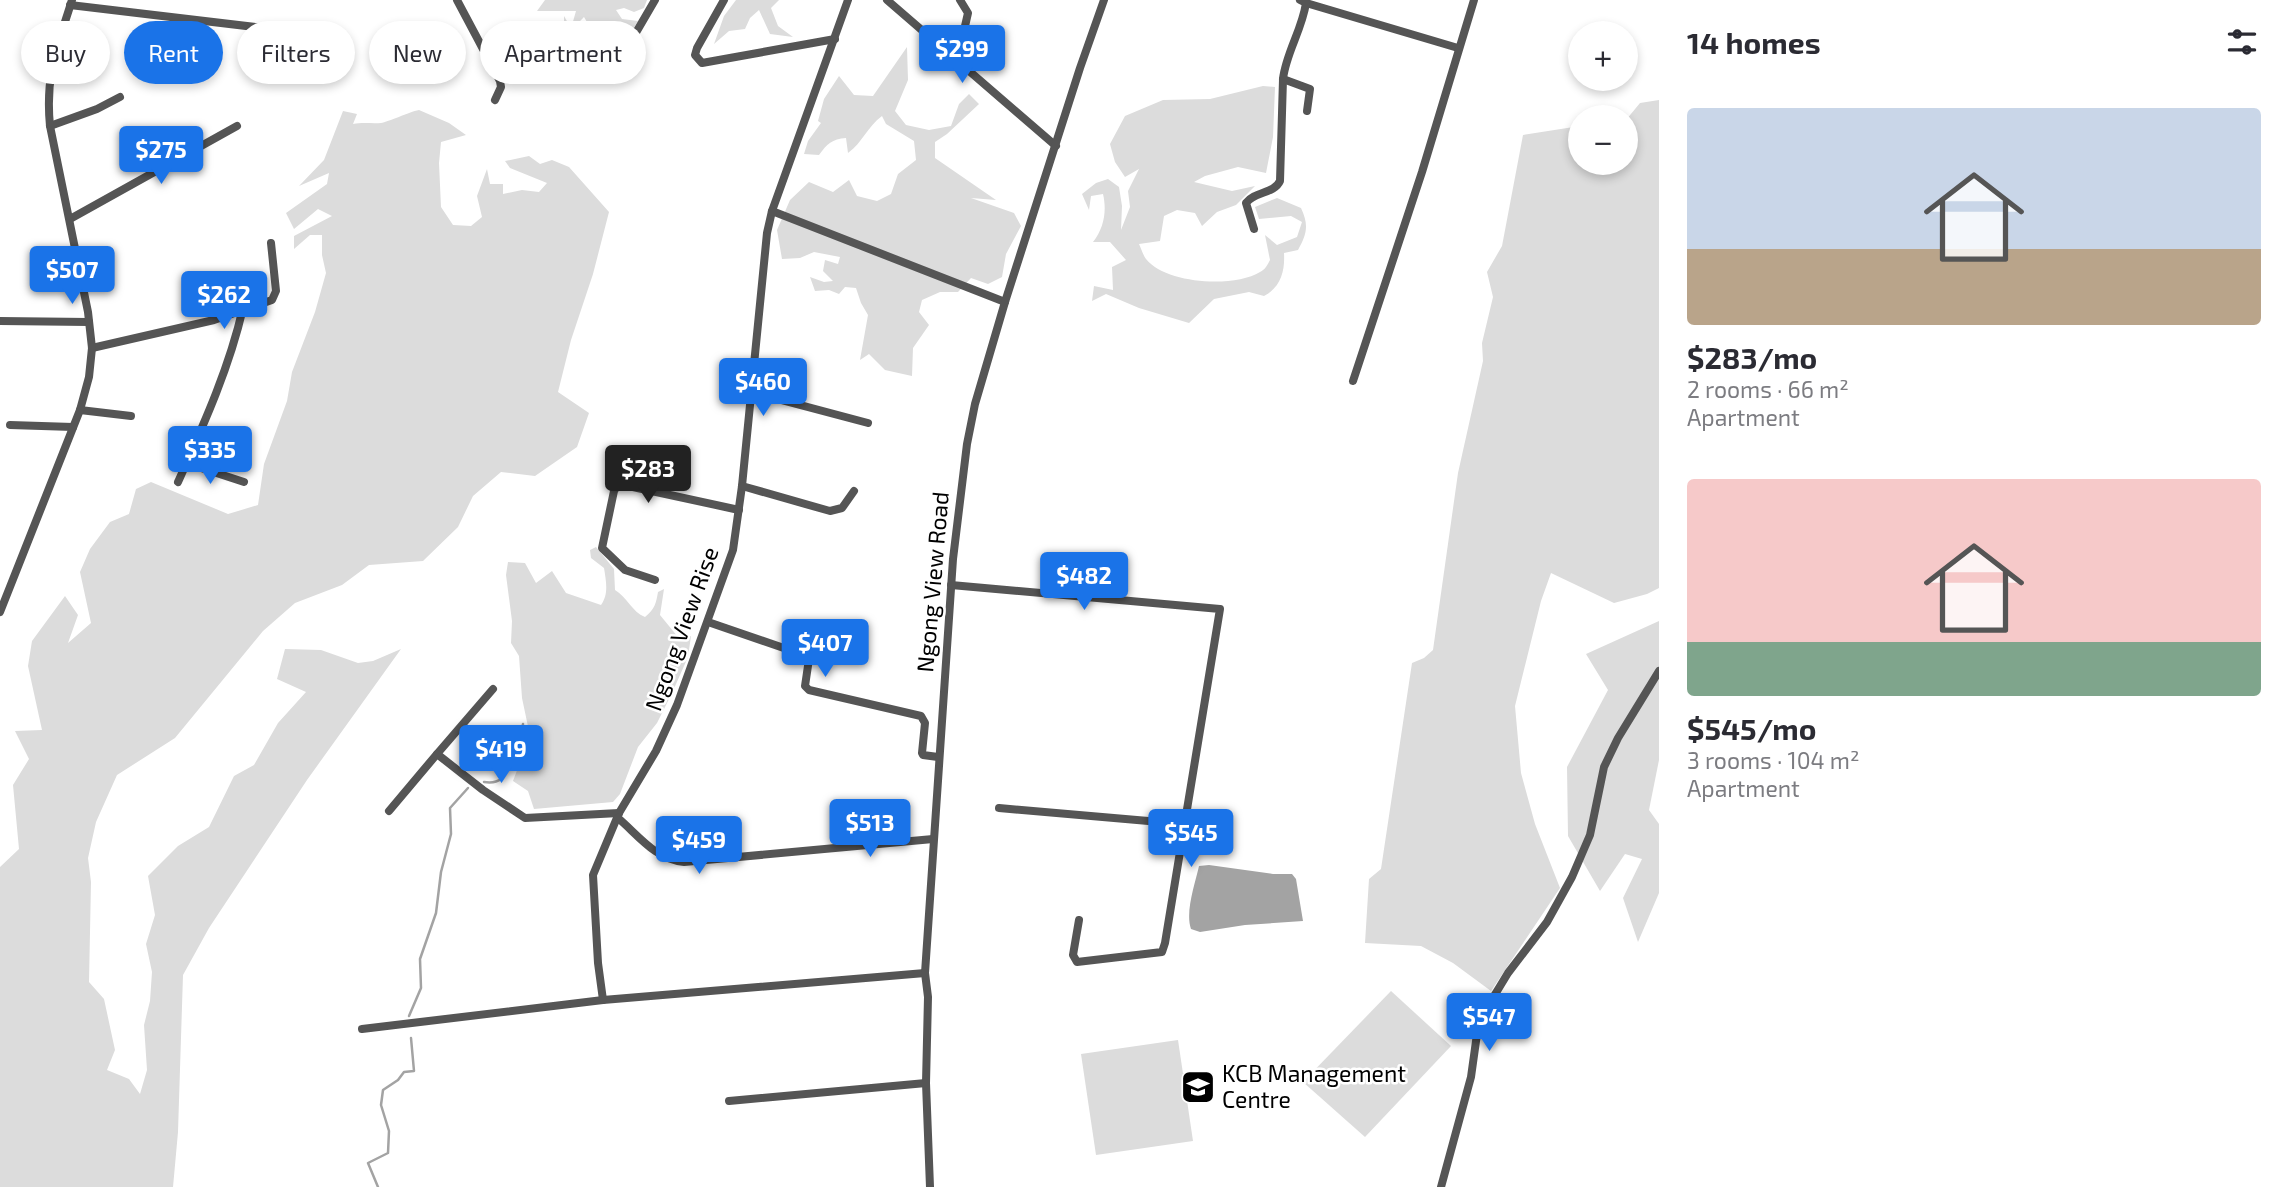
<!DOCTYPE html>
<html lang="en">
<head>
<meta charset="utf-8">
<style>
  :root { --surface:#fff; --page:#f7f7f7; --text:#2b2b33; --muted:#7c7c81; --accent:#1a73e8 }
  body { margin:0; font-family:"Exo 2",sans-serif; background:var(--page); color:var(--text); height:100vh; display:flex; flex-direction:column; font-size:26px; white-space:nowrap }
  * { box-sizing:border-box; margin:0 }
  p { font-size:23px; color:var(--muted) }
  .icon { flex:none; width:38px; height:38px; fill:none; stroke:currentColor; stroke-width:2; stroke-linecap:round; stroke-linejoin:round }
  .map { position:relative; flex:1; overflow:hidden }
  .side { display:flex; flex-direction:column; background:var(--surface); width:630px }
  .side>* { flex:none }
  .top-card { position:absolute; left:21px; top:21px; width:665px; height:63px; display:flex; gap:14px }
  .controls { position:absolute; left:1568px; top:21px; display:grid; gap:14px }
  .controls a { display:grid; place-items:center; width:70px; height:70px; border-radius:50%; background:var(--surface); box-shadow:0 4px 10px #0003; font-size:35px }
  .price { position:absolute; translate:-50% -60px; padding:0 16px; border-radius:7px; background:var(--accent); color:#fff; font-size:23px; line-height:46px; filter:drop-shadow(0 2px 4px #0008) }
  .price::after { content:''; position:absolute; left:50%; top:42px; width:21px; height:16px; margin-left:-10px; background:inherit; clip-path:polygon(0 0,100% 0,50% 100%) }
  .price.on { background:#222; color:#fff }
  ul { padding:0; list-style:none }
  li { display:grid; align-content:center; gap:14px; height:371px; padding:0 28px }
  li span { display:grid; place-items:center; height:217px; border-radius:7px; color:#555 }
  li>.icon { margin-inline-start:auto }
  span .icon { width:126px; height:126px; fill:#fffc; stroke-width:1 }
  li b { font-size:30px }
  h2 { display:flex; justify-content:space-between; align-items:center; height:84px; padding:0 28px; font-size:30px }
  .chip { padding:0 24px; border-radius:32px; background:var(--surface); box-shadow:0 4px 10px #0003; font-size:24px; line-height:63px }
  .chip.on { background:var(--accent); color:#fff }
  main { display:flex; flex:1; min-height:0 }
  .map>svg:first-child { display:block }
</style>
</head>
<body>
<main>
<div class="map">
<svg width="1659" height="1187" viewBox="0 0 1659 1187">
  <rect width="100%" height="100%" fill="#fff"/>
  <!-- green -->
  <g fill="#dcdcdc">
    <path d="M545,0H647L644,8L634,12L624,8L616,10L622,19L638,21C628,36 621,62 604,70L602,79H594L593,71L598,74L599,69L581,66L579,60L568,56L576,51L584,59L583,51L590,56L592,49L598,60L602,53L609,49L589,43L587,37L590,27L584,17L578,23L579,31L572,38L564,35V16L568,23L572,25L576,11H537Z"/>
    <polygon points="736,0 779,0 771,8 778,26 793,37 770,34 759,10 750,18 745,29 729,31 714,44 724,16"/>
    <path d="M907,47L908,80L895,111L906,125L929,130L951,126L959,104L969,94L979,104L947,134L935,142V158L996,200L971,198L1014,213L1021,226L1006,254L1002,277L988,284L971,278L958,292H940L922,300L919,312L929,325L913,348L912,376L885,370L869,354L860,360L868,315L861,303L856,288L845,287L839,294L829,290L815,291L810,277L824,282L833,281L823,271L825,260L838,264L840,257L814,252L800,258L782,259L777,230L790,200L809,182L833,192L849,180L857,196L877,201L891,194L898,174L916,160L914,141L886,124L882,116C867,127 863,142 848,153L846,138C832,139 827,144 819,155L804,154L808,141L821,123L818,121L824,99L839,76L854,95L873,96Z"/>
    <path d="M1263,86L1275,87L1273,137L1266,173L1238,167L1205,176L1194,182L1232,191L1255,186L1236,205L1217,212L1202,226L1195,213L1177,210L1164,216L1160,241L1139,244C1141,248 1143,255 1146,259C1166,284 1234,288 1260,272C1265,270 1268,264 1270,260L1265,235L1277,245L1297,237L1302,222L1291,216L1259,219L1255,207L1277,198L1301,208C1309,225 1307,234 1298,250L1284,253C1285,271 1281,287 1264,296L1249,292L1214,299L1189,323L1139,308L1106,294L1092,301L1094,286L1113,290L1112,267L1126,260L1110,242H1093C1104,228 1107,211 1103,194L1091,196L1089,210L1082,194L1096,183L1108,179L1119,187L1122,206L1121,230L1130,207L1128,191L1139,169L1125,177L1115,162L1110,144L1125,116L1163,100L1210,99Z"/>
    <polygon points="1659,100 1659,588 1647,594 1614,603 1551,573 1541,601 1515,706 1521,773 1535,824 1560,888 1491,991 1453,963 1421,946 1365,943 1369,879 1381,869 1412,663 1424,658 1433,650 1458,473 1483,361 1482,343 1493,297 1487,272 1502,246 1523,135 1580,126 1580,163 1626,163 1626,120 1640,103"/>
    <path d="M419,110L449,123L466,135L441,142L439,163L441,207L453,225L471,226L482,217L477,196L487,169L490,184H503V194L522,190L539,192L547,183L510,168L505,161L529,156L540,164L552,160L569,167L609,212L593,274L571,340L558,392L589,413L577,447L535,476L501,472L473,496L458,527L423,561L369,565L342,585L295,603L263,631L175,738L117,775L96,822L88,858L91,882L89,982L104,999L115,1050L107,1070L129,1079L140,1094L147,1070L144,1025L150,1001L152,972L146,944L155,915L148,876L178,846L209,827L234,776L254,765L278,723L306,692L277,679L285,649L321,650L358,663L373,661L401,649L307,780L209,928L183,975L178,1132L173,1187H0V867L19,849L13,785L29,759L15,731L42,730L28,666L32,641L65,596L78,615L68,643L91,623L80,572L90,549L110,522L129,514L136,489L151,482L228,514L258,505L264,464L287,401L292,372L315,312L326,273L322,255V235H310L294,249V236L332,216L318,209L294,229L286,213L327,184L329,173L299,186L324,160L343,111L357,114L353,124C364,122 372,124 381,123C388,122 409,112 419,110Z"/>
    <path d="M596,547L614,569L615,590C627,597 632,612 645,617C655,609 656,603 658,592L664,589L660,615L678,637L691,636L688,657L672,693L657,723L638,747L620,794L613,802L534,809L528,791L513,781L530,736L522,698L519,656L511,643L512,621L506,575L508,562L525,563L536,583L552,571L566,593L601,605C609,594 606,581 604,568L591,558L590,550Z"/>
    <polygon points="1659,621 1659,760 1649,810 1659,824 1659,893 1638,942 1623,898 1642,859 1625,854 1600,891 1568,836 1567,767 1608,690 1586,654"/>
    <polygon points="1391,991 1451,1046 1365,1137 1303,1082"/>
    <polygon points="1178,1040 1193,1141 1096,1155 1081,1054"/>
  </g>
  <!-- water -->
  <path fill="#a3a3a3" d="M1209,865L1273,874H1292L1296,879L1303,921L1245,925L1200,932L1191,929C1185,912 1195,884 1199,866Z"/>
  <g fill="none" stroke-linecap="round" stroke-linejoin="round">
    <!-- stream -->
    <g stroke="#a3a3a3" stroke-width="2.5">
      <path d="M484,782C491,783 496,783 501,779C510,771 521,736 523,724"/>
      <polyline points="409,1016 421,988 420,959 436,913 441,872 451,834 450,808 468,788"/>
      <polyline points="378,1187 368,1163 388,1153 389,1131 381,1105 383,1090 398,1080 404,1072 414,1071 411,1038"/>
    </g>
    <!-- street -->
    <g stroke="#555" stroke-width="8">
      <polyline points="457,0 500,81 501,87 495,100"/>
      <polyline points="724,0 697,48 695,55 702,63 835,39"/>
      <polyline points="848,0 772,211 767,233 742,486 733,550 677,705 656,751 619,813 593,875 598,963 603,1000 925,973"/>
      <polyline points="887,0 1056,146"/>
      <polyline points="1306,3 1458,48"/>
      <polyline points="70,5 322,35"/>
      <polyline points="957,61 968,13 960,0"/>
      <polyline points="613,72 655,0"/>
      <polyline points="1283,79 1310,89 1307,111"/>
      <polyline points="50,126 97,109 120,97"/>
      <polyline points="772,211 1005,302"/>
      <polyline points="70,219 237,126"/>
      <path d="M1254,229L1246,203C1255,191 1274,194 1280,181L1283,79C1286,53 1302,30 1306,3L1300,0"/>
      <polyline points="0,321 89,322"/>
      <polyline points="92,348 214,320 272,300 276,291 271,243"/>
      <polyline points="1353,381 1422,172 1474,0"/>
      <polyline points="751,392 868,423"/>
      <polyline points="80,410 131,416"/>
      <polyline points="10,425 73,427"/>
      <polyline points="186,463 244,482"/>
      <path d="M178,482C203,426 229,369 243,308"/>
      <polyline points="742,486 830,511 842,508 854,491"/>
      <polyline points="655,580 625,570 602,548 614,491 617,486 633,487 739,510"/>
      <polyline points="951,585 1220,609 1165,943 1162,952 1077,962 1073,955 1079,920"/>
      <path d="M0,612L80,410L89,377L92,348L88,312L50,126C45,75 57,48 72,0"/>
      <polyline points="708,622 807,656 809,659 805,686 809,690 921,716 925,723 922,753 923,755 938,757"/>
      <polyline points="493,689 437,754 483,790 525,818 619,813"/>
      <polyline points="999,808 1183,824"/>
      <polyline points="389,811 437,754"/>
      <path d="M618,818C638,835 656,860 684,862L933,839"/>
      <polyline points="362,1029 603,1000"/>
      <polyline points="729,1101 926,1083"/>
      <polyline points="930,1187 926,1083 928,997 925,973 953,559 967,444 975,404 1005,302 1080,68 1104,0"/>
      <polyline points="1441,1187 1471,1077 1477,1034 1488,1006 1508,973 1547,922 1572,877 1590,835 1604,767 1618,738 1659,671"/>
    </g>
  </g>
  <!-- icons -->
  <defs>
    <g id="university-square" transform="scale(1.75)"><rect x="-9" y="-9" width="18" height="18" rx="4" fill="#000" stroke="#fff"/><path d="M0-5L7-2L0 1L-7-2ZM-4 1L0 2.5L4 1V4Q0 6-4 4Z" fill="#fff"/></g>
  </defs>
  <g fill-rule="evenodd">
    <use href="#university-square" x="1198" y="1087"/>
  </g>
  <g text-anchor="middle" stroke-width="5" stroke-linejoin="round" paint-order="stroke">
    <!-- street labels -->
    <g font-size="23" fill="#000" stroke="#fff">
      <text transform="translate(933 582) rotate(-85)" y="8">Ngong View Road</text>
      <text transform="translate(682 629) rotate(-70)" y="8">Ngong View Rise</text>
    </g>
    <!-- poi labels -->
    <g font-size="23" fill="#000" stroke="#fff" text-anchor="start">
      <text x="1222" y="1082">KCB Management<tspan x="1222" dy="26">Centre</tspan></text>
    </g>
  </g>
</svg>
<div class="controls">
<a>+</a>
<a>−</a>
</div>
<b class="price" style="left:962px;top:85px">$299</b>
<b class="price" style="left:161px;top:186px">$275</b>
<b class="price" style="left:72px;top:306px">$507</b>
<b class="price" style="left:224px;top:331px">$262</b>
<b class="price" style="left:763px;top:418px">$460</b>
<b class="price" style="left:210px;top:486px">$335</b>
<b class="price on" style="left:648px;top:505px">$283</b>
<b class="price" style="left:1084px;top:612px">$482</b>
<b class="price" style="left:825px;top:679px">$407</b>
<b class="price" style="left:501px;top:785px">$419</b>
<b class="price" style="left:870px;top:859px">$513</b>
<b class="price" style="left:1191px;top:869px">$545</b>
<b class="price" style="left:699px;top:876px">$459</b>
<b class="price" style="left:1489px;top:1053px">$547</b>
<div class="top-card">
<a class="chip">Buy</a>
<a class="chip on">Rent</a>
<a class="chip">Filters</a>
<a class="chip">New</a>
<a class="chip">Apartment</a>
</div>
</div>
<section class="side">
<h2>14 homes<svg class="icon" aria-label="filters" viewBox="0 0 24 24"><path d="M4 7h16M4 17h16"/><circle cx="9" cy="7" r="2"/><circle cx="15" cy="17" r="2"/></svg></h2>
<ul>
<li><span style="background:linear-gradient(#c9d6e8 65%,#b9a48a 0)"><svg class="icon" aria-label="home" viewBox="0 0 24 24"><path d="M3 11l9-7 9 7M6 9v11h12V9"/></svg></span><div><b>$283/mo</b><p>2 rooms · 66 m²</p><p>Apartment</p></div></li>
<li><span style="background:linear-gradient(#f6c9c9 75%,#7fa58c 0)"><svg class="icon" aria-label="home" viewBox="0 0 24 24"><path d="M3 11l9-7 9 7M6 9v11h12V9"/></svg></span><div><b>$545/mo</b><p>3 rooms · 104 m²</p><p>Apartment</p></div></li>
</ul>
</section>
</main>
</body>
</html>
